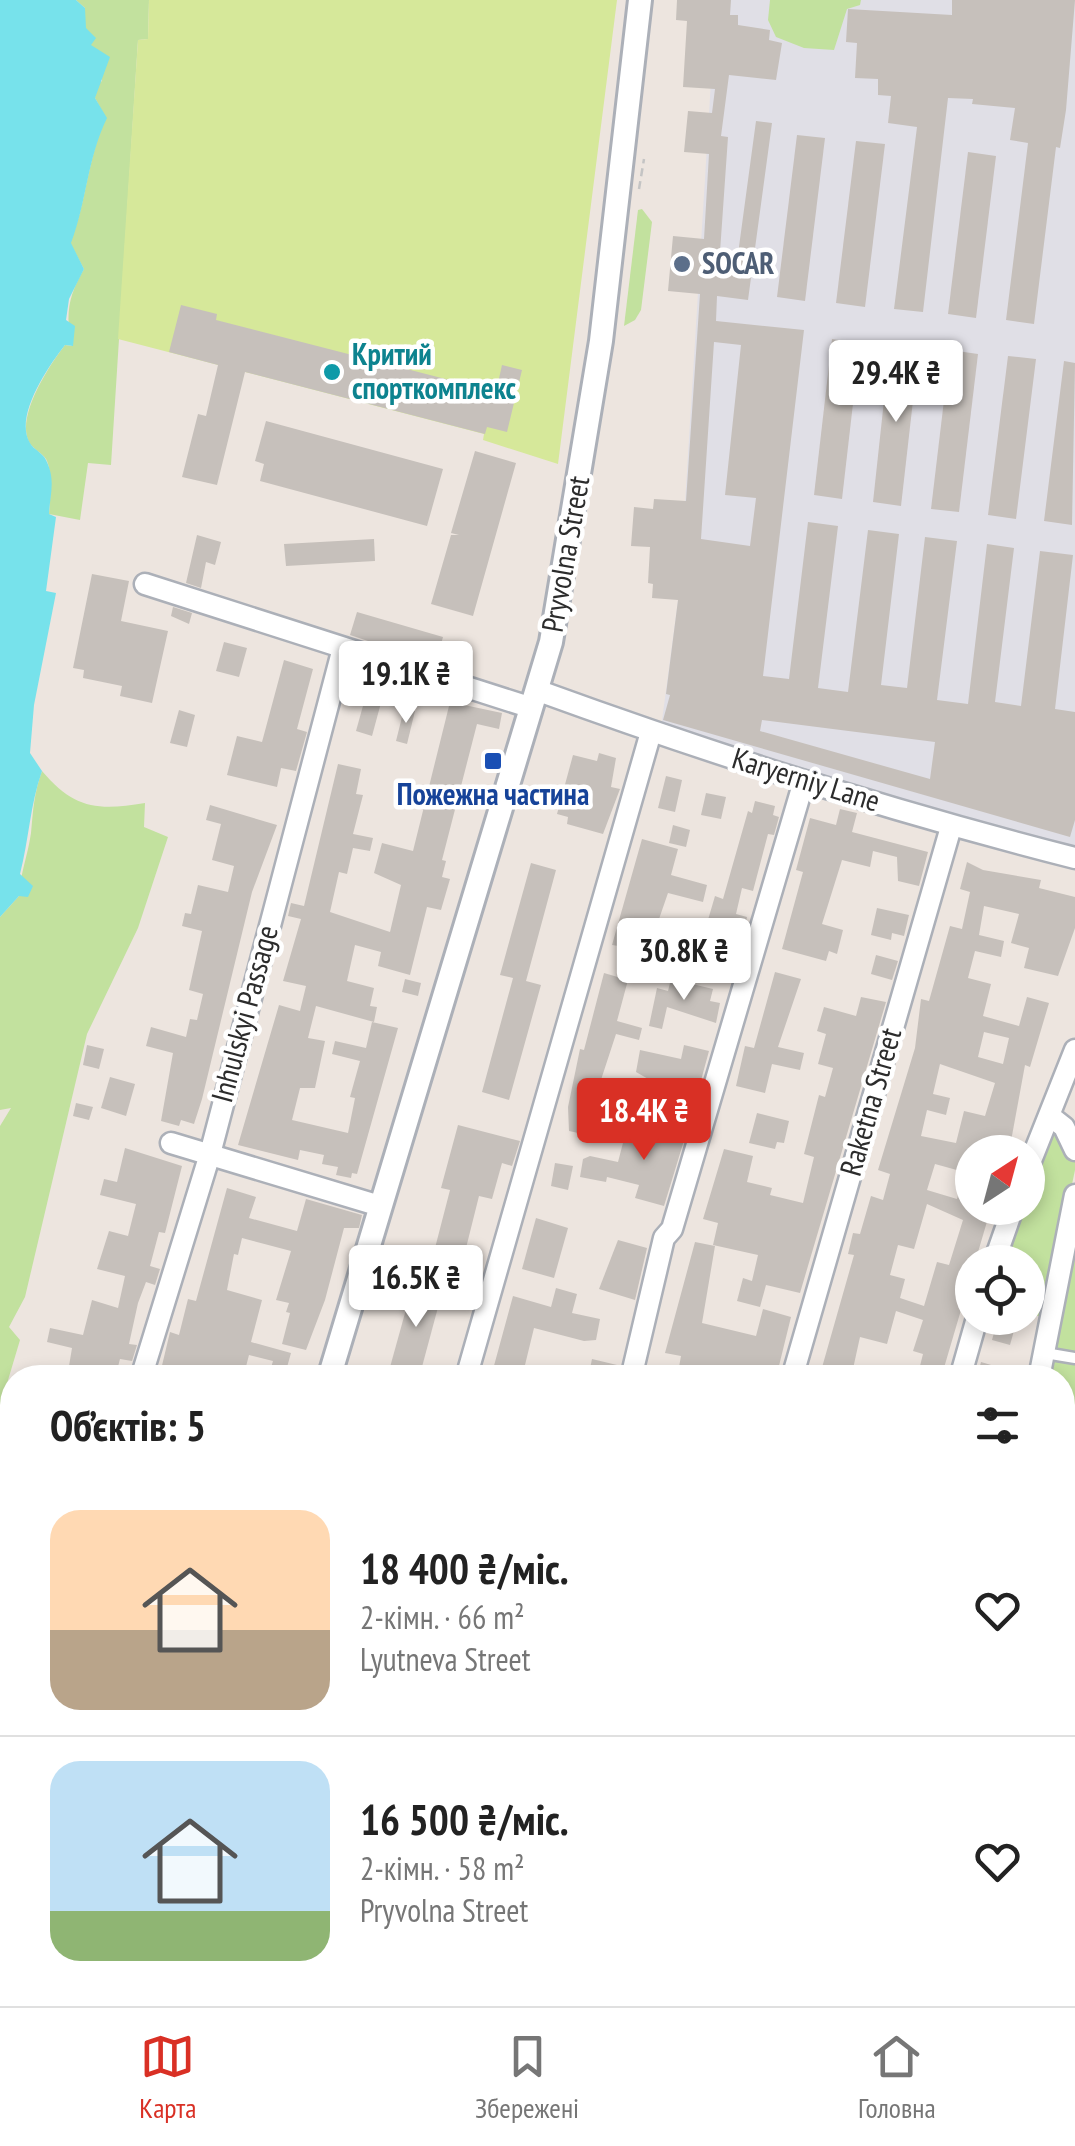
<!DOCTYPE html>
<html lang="uk">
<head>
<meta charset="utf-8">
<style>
  :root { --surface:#fff; --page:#f6f6f6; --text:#222; --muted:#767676; --line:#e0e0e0; --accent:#d93025 }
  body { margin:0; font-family:"PT Sans Narrow",sans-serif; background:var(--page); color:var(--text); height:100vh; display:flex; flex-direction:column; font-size:38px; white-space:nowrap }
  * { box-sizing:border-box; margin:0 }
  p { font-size:32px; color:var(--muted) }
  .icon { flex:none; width:55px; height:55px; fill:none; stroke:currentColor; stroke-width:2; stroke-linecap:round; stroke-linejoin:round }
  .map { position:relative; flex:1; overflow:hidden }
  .details { position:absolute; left:0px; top:1365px; width:1075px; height:642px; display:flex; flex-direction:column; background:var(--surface); border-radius:40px 40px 0 0; box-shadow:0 5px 15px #0003 }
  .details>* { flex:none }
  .needle { width:65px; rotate:36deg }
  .buttons { position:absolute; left:955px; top:1135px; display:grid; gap:20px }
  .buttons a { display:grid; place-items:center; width:90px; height:90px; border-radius:50%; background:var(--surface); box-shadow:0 5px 15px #0003; font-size:50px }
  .price { position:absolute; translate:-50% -85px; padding:0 22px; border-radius:10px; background:#fff; color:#222; font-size:32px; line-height:65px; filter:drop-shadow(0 2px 5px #0008) }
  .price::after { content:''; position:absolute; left:50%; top:60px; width:30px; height:22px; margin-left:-15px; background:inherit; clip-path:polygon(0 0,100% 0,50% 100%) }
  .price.on { background:var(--accent); color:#fff }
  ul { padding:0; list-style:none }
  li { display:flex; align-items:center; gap:30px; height:250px; padding:0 50px }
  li+li { border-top:2px solid var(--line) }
  li span { display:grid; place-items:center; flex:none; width:280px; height:200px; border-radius:30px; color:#555 }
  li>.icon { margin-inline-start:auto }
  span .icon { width:120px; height:120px; fill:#fffc; stroke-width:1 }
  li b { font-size:42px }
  h2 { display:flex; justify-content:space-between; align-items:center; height:120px; padding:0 50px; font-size:42px }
  .menu { display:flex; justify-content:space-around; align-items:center; height:140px; border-top:2px solid var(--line); background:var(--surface); font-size:28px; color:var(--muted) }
  .menu a { display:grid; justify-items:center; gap:5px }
  .menu .on { color:var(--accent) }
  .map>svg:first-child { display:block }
</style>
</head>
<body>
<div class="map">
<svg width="1075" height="2006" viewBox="0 0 1075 2006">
  <rect width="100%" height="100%" fill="#ede5df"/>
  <!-- industrial -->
  <polygon fill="#e0dfe6" points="716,0 1075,0 1075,848 1069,850 806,775 661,728 680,585"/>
  <!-- green -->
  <g fill="#c2e19e">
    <path d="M76,0H149L148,39L138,40L111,465L88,463L80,520L49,514C50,500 53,472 46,459C42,453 33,449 29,442C16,417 48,367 65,345L72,346C65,316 68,296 84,269L70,243C87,202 87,159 106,118L95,98L96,85L102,81L83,21L85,8Z"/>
    <polygon points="770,0 861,0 860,5 847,9 834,50 804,48 776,37 768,20"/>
    <polygon points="642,209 652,222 641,310 635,320 624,326 638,210"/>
    <path d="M42,771C74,809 98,811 145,803L144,827L168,837L138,928L87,1034L25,1297L9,1327L20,1340L0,1407V1126L11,1108L0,1110V917L19,896C20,874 28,855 31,833C33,810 34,793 42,771Z"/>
    <path d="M1055,1127L1075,1155V1170L1044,1317L1028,1314V1262H999L1018,1208H1028C1028,1175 1037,1155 1055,1127Z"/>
    <polygon points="1075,1215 1075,2006 916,2006 918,1995 1062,1995 1062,1378 1044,1377"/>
  </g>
  <!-- pitch -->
  <polygon fill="#d6e89a" points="149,0 617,0 558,464 483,440 484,434 118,339 138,40 148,39"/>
  <!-- water -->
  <path fill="#77e2eb" d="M0,0H76L85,8L86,28L96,38L91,45L110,57L95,98L107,118C87,159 87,201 71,243L84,269L69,299L66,320L75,326L73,346L65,345C47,368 14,417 30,443C34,450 43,453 46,460C56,480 50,494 49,514L56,517L46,591L56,593L34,705L30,753L42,771C30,805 29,839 20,874L33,886L28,897L19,896L0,917Z"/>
  <!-- building -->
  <g fill="#c6c0bb" fill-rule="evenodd">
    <path d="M677,0H731L730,15H738V25L770,30L769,40L782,43L776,80L729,75L721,136L728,137L720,252L738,254L756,121L772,123L748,300L717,296L716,321L804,330L763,676L789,679L808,522L838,526L818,688L848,692L868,530L899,534L881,685L907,688L925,537L957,541L937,700L968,704L987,544L1014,548L995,702L1021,706L1040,551L1073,555L1055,709L1075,712V820L1070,837L663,720L670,695L666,694L678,600L652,598L653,584L648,583L650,547L631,546L634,507L653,509L654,499L686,501L700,294L668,291L673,236L704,239L709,154L684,152L688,111L712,113L715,89L683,87L687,21L676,20ZM714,342L741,345L725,495L756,498L750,546L701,539ZM762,720L935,742L930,779L760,731Z"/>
    <polygon points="952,0 1075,0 1066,110 1060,148 1056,147 1034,324 1006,320 1028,143 1010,140 1015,108 972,104 973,99 948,98 923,312 894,309 917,127 888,123 891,96 878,95 878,79 855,78 857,43 846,42 848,9 952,15"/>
    <polygon points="797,135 825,138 805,301 777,297"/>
    <polygon points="856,141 885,144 865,307 836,303"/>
    <polygon points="968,152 996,156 976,318 948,314"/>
    <polygon points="181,305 217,314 216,320 496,392 502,365 522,370 507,432 487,427 485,434 245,372 217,485 182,477 198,414 206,416 218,365 169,352"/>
    <polygon points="832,339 860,343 842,499 814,495"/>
    <polygon points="890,345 919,348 901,506 873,502"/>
    <polygon points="950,350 978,354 959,512 931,509"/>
    <polygon points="1008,356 1036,359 1016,519 988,515"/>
    <polygon points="1064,361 1075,363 1072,525 1044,521"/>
    <polygon points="266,421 443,469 427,526 260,481 264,464 255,461"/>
    <polygon points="475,451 516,463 473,616 431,604 451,535 459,535 451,533"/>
    <polygon points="197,535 221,542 215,565 206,562 201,588 186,583"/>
    <polygon points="374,539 375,561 286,566 284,544"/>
    <polygon points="92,574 129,581 121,621 168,631 152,703 120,696 122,686 83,678 84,670 73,668"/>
    <polygon points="173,607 192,613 189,624 171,616"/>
    <polygon points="357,612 443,637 436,662 416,656 418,650 397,645 395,650 350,635"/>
    <polygon points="224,642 247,648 239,677 216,671"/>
    <polygon points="284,660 313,669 297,729 307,732 296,771 281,768 277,787 227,775 237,736 262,742"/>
    <polygon points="366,695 382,699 372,736 356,731"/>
    <polygon points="450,702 502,713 499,729 477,724 442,860 446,861 442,877 450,879 441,910 427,907 410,975 378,966 381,952 355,945 347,981 374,988 370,1006 377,1007 374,1022 316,1006 308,1038 325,1041 315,1088 300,1088 292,1120 348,1133 355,1098 350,1097 360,1061 332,1054 335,1041 366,1048 372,1022 398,1028 357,1174 352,1173 351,1178 336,1175 338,1167 322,1164 324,1155 300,1150 298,1160 238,1145 279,1005 300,1011 306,986 283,981 301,919 288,916 291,903 304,906 338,764 361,769 356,794 363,795 353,834 373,838 370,851 353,848 347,874 339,872 330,912 390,932 401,885 374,873 382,843 413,851"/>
    <polygon points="404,709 415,711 407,744 396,741"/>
    <polygon points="179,710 195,715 187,747 170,743"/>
    <polygon points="599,753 616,758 611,787 620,789 603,834 567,824 568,817 557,814 573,755 597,761"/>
    <polygon points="666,776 682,780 675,812 658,808"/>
    <polygon points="706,793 726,797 721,819 701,815"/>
    <polygon points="755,801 775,806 773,815 779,817 774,835 768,834 753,891 742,888 736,914 747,917 737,960 733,959 730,970 707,964 710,953 674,944 671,954 612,945 642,839 678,849 671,875 707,885 703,902 668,893 659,919 705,930 715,896 723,899 748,811 752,813"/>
    <polygon points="210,805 277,825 252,892 202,1099 194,1124 181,1120 179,1126 161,1121 173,1053 146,1046 151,1027 186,1037 190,1019 197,1020 203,994 189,990 202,931 182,926 185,913 191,914 198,885 228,892 234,866 212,860 221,824 206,820"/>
    <polygon points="840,809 857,813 852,832 928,852 919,886 898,881 897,857 873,851 870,867 842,860 822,924 843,930 837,954 829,951 826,961 782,949 803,872 796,870 810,818 836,825"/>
    <polygon points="673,825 690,830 686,847 669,843"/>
    <path d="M967,862L983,870L1041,880L1039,888L1075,897V928L1058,976L1024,968L1029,948L1011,943L1019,914L984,906L979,935L1004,941L1001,957L975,951L968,978L991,984L983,1016L1019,1026L1027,997L1049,1003L1030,1067L1025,1065L1009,1152H972L971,1156L972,1208H991L941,1378H917L923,1354L913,1351L923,1320L896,1311L887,1344L860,1337L851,1378H819L854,1255L848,1254L853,1233L860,1234L871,1196L883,1200L890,1174L878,1170L915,1048L921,999L929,1001L950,926L962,929L970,892L960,889ZM984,1032L1009,1038L1003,1064L978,1057ZM940,1064L995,1083L985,1116L964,1111L956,1143L921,1136L927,1110L946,1115L950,1098L933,1094ZM935,1164L964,1172L957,1199L927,1190ZM927,1204L963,1220L949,1265L937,1262L924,1306L900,1298L905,1279L890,1275L898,1245L914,1249Z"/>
    <polygon points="531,863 556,870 526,981 541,985 509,1100 482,1092 513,978 500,975"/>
    <polygon points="877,908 909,915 904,936 892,933 891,940 871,935"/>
    <polygon points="876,955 898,961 892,980 871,974"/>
    <polygon points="775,972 801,979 778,1047 804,1053 800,1070 772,1064 765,1093 736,1086 745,1046 754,1048"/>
    <polygon points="604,973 628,980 617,1021 642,1028 639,1040 616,1034 597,1092 590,1091 585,1115 597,1118 594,1131 584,1129 583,1134 569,1131 568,1107 580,1049 584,1050"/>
    <polygon points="405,979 421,983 418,996 402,992"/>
    <polygon points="671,979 713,989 710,1001 720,1003 716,1023 667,1007 662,1029 649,1026 657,988 668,991"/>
    <polygon points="861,997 886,1002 800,1293 766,1285 760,1307 737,1301 743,1278 752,1281 758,1255 713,1245 718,1223 703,1219 724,1149 753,1156 747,1182 772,1188 770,1195 803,1203 814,1157 804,1154 819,1095 825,1097 833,1068 818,1064 826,1034 817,1031 824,1007 856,1016"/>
    <polygon points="87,1045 104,1049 99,1069 83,1065"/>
    <polygon points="684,1045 709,1051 697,1095 671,1088 665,1115 643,1110 650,1080 636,1072 640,1050 681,1059"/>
    <polygon points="110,1077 135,1084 126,1116 101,1108"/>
    <polygon points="76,1103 93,1107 89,1120 73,1116"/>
    <polygon points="613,1108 630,1112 627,1124 610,1119"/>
    <polygon points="757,1113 789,1121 784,1143 777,1142 775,1149 749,1143"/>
    <polygon points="660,1116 689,1124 664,1206 635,1198 639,1185 607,1177 606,1182 580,1177 583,1159 590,1156 618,1162 624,1139 652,1147"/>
    <polygon points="458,1125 520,1141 512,1166 502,1163 492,1199 479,1196 464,1256 435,1248 450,1190 441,1188"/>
    <polygon points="125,1148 182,1166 165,1233 159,1232 150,1266 160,1269 155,1285 146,1282 138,1303 129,1344 137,1345 132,1361 120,1359 115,1378 88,1372 86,1378 67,1378 72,1348 47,1342 50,1328 83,1335 92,1300 118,1308 125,1276 97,1269 109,1231 128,1236 136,1204 100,1195 104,1179 117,1182"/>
    <polygon points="555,1163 573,1166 568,1190 551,1186"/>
    <polygon points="227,1188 256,1197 249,1218 297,1231 306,1199 362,1215 359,1228 344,1228 325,1300 306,1350 282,1344 290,1313 286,1312 289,1303 276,1300 291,1251 242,1238 238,1255 234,1254 227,1290 262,1300 251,1342 291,1353 284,1378 268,1378 273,1361 249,1355 243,1378 159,1378 170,1332 179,1335 188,1299 196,1301"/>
    <polygon points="536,1218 568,1228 554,1278 522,1269"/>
    <polygon points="618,1240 647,1248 635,1300 599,1289"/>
    <polygon points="695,1242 715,1246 702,1323 756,1336 763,1309 791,1317 776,1378 725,1369 723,1378 677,1378 681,1356 665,1353"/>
    <polygon points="415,1277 444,1285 419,1378 387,1378"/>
    <polygon points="556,1288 577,1294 572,1313 600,1319 596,1340 584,1341 534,1328 525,1365 531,1366 527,1378 492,1373 513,1296 551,1307"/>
    <polygon points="997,1322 1015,1327 1010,1345 992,1340"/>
    <polygon points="592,1359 617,1365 615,1378 588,1378"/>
    <polygon points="981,1362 1021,1374 1020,1378 977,1378"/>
    <polygon points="0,1525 12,1528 12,1564 0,1562"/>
    <polygon points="0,1722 12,1726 4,1762 0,1761"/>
    <polygon points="0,1801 12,1804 12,1823 0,1820"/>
    <polygon points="0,1862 12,1864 12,1891 0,1888"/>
  </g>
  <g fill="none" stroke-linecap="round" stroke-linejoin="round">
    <!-- service casing -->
    <g stroke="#acb0b8" stroke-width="15">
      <g id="service">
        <polyline points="1045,1353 1075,1358"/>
        <polyline points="1062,1540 1075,1543"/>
        <polyline points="1062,1740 1075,1743"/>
      </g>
    </g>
    <!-- minor casing -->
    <g stroke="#acb0b8" stroke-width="25">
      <g id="minor">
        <polyline points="145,584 529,707"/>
        <path d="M539,691C715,755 894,812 1075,858"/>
        <polyline points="1050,1116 1064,1127 1075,1150"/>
        <polyline points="171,1143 380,1206"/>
        <polyline points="1028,1168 1075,1050"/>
        <polyline points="994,1262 1013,1208"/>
        <polyline points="141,1378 210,1154 343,648"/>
        <polyline points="466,1378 651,732"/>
        <polyline points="631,1378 664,1238 672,1229 804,781"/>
        <polyline points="792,1378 951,827"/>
        <polyline points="960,1378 977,1318"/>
        <polyline points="1039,1378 1075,1195"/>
        <polyline points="0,1442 12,1445"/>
        <polyline points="385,1995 426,2006"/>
        <polyline points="449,2006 452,1995"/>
        <polyline points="611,2006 614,1995"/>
        <polyline points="777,2006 781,1995"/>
        <polyline points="911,2006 913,1995"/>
      </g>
    </g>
    <!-- tertiary casing -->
    <g stroke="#acb0b8" stroke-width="28">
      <g id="tertiary">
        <polyline points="329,1378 551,642 601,341 640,0"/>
        <polyline points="145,2006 148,1995"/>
      </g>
    </g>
    <!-- path -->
    <polyline stroke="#c4c4c4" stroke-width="2.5" stroke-dasharray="8 5" stroke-linecap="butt" points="639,189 644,159"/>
    <!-- service -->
    <use href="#service" stroke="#fff" stroke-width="10"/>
    <!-- minor -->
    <use href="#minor" stroke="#fff" stroke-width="20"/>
    <!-- tertiary -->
    <use href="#tertiary" stroke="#fff" stroke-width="22"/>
  </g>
  <!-- markers -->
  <circle fill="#5c6f8a" stroke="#fff" stroke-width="4" cx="682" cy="264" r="10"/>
  <circle fill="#0f9aa8" stroke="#fff" stroke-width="4" cx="332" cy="372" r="10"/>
  <rect fill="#1a4fb4" stroke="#fff" stroke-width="4" x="483" y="751" width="20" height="20" rx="5"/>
  <g text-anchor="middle" stroke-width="9" stroke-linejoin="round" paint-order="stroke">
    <!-- service labels -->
    <g font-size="30" font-weight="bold" fill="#4e5e75" stroke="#fff" text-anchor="start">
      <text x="702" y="274">SOCAR</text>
    </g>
    <!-- culture labels -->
    <g font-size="30" font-weight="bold" fill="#0d838f" stroke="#fff" text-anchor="start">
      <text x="352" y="365">Критий<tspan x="352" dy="34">спорткомплекс</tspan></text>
    </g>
    <!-- street labels -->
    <g font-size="30" fill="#2c2c2c" stroke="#fff">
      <text transform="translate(566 554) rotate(-80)" y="10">Pryvolna Street</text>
      <text transform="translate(806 780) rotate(17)" y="10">Karyerniy Lane</text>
      <text transform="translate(245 1014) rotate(-75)" y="10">Inhulskyi Passage</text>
      <text transform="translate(871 1102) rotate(-74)" y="10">Raketna Street</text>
    </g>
    <!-- transit labels -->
    <g font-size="30" font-weight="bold" fill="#164399" stroke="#fff">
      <text x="493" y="805">Пожежна частина</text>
    </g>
  </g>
</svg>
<div class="buttons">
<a><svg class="needle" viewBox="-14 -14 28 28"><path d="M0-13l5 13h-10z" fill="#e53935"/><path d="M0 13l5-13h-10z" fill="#767676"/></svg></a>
<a><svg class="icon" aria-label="locate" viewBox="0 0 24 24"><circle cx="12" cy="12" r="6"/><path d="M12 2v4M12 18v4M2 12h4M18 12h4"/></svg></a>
</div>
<b class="price" style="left:896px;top:425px">29.4K ₴</b>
<b class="price" style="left:406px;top:726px">19.1K ₴</b>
<b class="price" style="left:684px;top:1003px">30.8K ₴</b>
<b class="price on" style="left:644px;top:1163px">18.4K ₴</b>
<b class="price" style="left:416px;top:1330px">16.5K ₴</b>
<section class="details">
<h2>Об’єктів: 5<svg class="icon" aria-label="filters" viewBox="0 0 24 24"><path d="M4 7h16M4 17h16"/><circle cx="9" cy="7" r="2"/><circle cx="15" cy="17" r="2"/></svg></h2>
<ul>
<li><span style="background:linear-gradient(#ffd9b3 60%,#b9a48a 0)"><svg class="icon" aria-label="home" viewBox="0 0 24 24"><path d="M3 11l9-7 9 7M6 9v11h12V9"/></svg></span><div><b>18 400 ₴/міс.</b><p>2-кімн. · 66 m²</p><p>Lyutneva Street</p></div><svg class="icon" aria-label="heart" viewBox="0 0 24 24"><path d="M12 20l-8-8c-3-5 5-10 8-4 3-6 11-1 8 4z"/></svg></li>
<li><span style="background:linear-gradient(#bfe0f5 75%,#8fb573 0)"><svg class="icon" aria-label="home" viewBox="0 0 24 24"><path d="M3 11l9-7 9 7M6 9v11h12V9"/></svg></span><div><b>16 500 ₴/міс.</b><p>2-кімн. · 58 m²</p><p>Pryvolna Street</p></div><svg class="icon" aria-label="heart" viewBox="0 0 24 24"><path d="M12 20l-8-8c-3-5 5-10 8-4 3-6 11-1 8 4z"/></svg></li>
</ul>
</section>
</div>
<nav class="menu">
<a class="on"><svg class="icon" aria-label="map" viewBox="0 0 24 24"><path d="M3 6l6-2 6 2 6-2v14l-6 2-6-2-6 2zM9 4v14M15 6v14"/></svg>Карта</a>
<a><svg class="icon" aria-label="saved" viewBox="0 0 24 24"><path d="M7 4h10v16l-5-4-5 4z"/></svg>Збережені</a>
<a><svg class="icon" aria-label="home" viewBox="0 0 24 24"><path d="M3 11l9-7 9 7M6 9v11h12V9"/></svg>Головна</a>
</nav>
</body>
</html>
